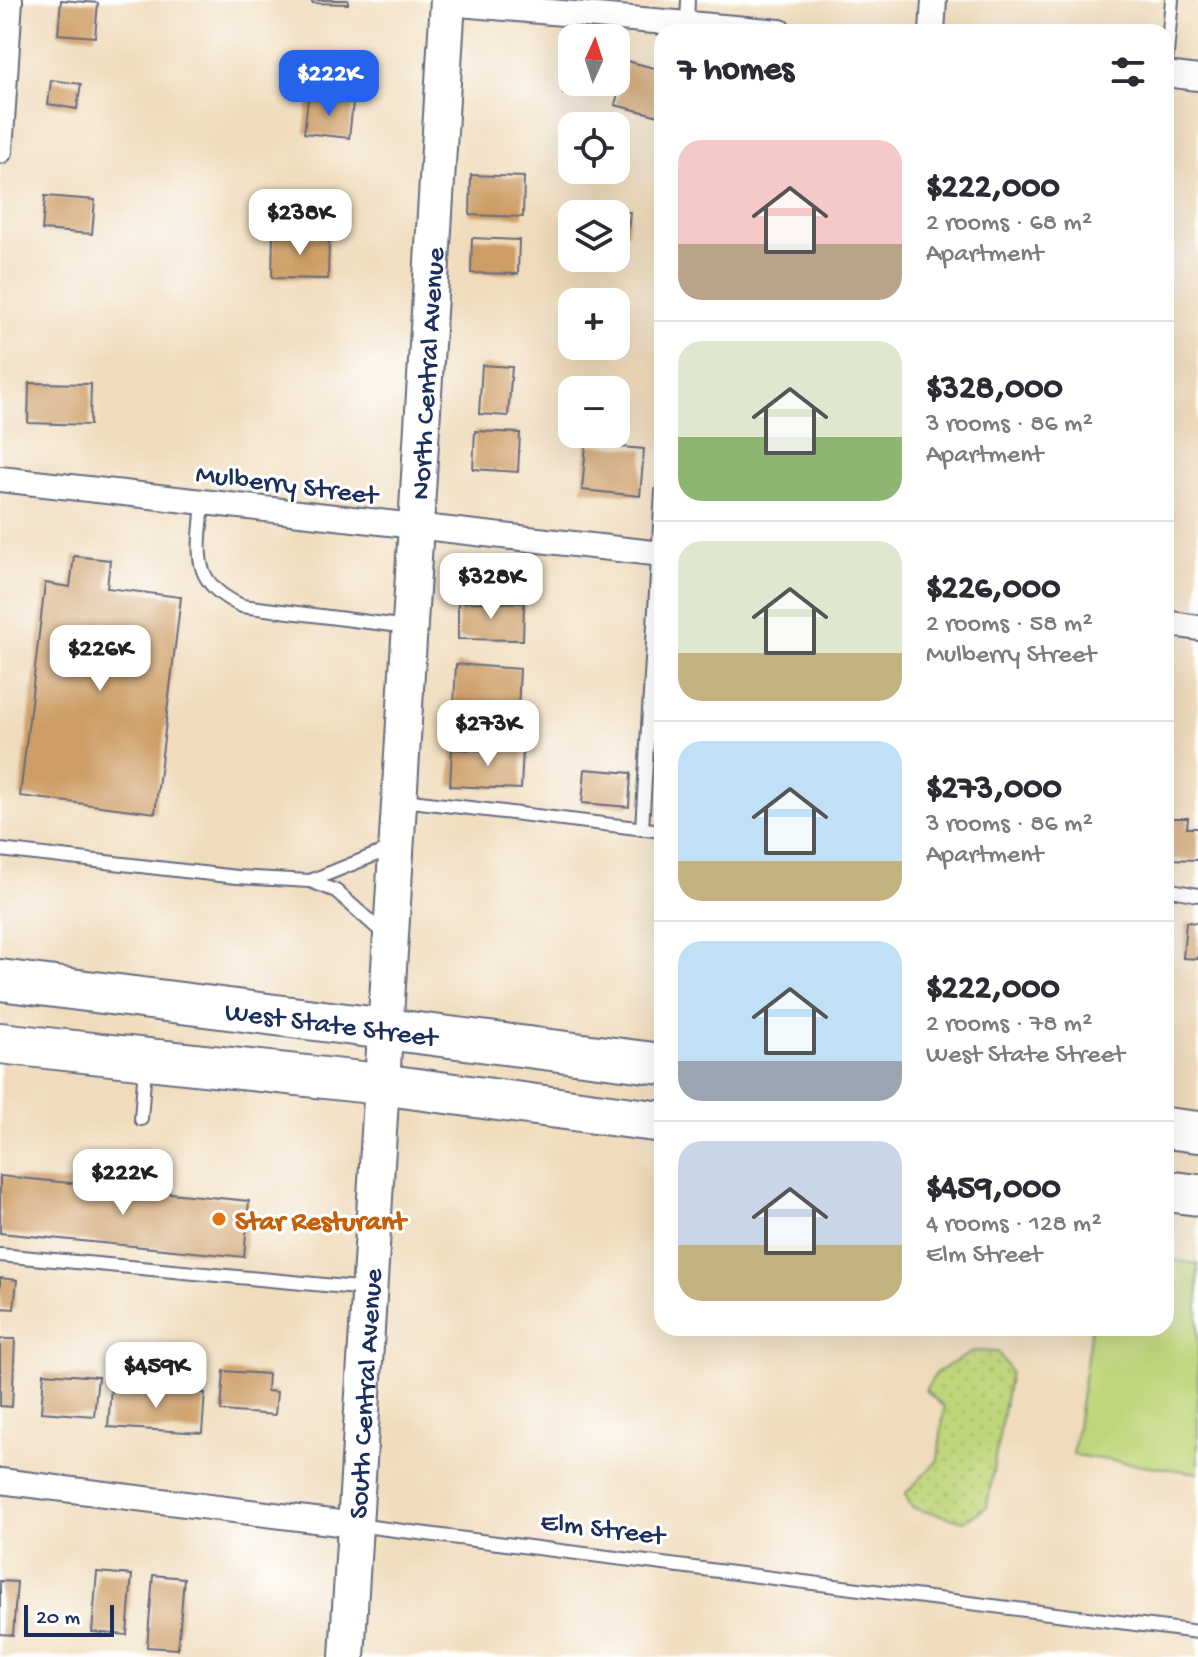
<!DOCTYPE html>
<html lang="en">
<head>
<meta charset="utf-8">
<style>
  :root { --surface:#fff; --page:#f7f7f7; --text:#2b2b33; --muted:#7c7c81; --line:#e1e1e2; --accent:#2563eb }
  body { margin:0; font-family:"Gochi Hand",sans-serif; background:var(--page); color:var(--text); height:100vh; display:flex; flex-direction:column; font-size:30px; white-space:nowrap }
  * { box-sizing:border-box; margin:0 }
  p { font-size:26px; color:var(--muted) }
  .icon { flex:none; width:44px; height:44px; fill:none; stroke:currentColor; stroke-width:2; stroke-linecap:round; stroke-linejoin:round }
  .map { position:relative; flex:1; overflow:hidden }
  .drawer { position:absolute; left:654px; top:24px; width:520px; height:1312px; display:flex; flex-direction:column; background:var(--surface); border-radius:24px; box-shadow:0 8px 32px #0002 }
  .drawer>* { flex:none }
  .needle { width:52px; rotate:3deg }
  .fabs { position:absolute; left:558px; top:24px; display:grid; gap:16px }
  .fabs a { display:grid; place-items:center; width:72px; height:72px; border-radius:16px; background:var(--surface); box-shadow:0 8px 32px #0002; font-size:40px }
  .scale { position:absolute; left:24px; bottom:20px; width:90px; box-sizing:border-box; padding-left:8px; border:4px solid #1b2f5e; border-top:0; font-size:22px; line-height:28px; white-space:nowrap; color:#1b2f5e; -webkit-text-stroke:6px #fff; paint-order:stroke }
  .price { position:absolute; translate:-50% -68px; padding:0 18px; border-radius:16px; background:#fff; color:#222; font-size:26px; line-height:52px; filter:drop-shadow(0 2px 4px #0008) }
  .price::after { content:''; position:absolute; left:50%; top:48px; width:24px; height:18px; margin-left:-12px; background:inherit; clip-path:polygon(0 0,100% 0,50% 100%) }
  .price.on { background:var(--accent); color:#fff }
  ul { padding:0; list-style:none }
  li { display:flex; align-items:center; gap:24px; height:200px; padding:0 24px }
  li+li { border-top:2px solid var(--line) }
  li span { display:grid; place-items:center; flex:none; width:224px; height:160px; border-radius:24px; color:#555 }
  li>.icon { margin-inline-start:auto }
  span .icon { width:96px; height:96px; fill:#fffc; stroke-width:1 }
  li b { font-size:34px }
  h2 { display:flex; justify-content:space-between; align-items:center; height:96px; padding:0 24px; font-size:34px }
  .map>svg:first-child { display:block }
</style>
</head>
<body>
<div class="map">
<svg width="1198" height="1657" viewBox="0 0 1198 1657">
  <defs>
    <pattern id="park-dots" width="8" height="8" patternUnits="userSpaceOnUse" patternTransform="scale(2)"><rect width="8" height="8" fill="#c0d67a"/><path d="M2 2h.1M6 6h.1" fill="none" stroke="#a4b86c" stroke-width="1.8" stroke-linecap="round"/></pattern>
  </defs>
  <rect width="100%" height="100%" fill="#fff"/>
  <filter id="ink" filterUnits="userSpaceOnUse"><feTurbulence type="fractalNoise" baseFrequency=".0125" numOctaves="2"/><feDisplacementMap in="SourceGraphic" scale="16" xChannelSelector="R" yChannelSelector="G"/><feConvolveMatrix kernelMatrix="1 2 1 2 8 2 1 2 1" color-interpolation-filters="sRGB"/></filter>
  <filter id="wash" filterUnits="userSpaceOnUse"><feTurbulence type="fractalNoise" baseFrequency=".006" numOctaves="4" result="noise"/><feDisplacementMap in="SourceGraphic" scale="32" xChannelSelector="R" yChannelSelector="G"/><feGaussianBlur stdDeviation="1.8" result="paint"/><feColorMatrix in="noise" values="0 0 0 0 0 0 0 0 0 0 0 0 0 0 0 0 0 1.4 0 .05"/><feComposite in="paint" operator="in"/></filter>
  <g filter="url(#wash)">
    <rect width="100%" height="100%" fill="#f0dcbc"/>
    <!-- park -->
    <polygon fill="url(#park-dots)" stroke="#6e826c" stroke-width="2" points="974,1351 998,1352 1010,1371 987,1507 964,1521 912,1508 905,1494 938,1460 944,1407 925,1390 937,1372"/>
    <!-- pitch -->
    <polygon fill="#c0d67a" stroke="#6e826c" stroke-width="2" points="1166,1259 1198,1264 1198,1473 1073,1455 1091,1328 1166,1328"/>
    <g id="blocks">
      <!-- building -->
      <g fill="#cd9d65">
        <polygon points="61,0 98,3 95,37 58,34"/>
        <polygon points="312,0 348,0 348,4 312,3"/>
        <polygon points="627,61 662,70 659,116 615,105"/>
        <polygon points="564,64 572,64 572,82 602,82 601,94 563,93"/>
        <polygon points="51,80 81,84 77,109 48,104"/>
        <polygon points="308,99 353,103 349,138 304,133"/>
        <polygon points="471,175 524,177 523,217 470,215"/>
        <polygon points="45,196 95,200 92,234 42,230"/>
        <polygon points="600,211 630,212 628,233 616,233 616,214 600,214"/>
        <polygon points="273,235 329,237 328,279 272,278"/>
        <polygon points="472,238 519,240 518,274 471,273"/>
        <polygon points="482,365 512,367 508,416 479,414"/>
        <polygon points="29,383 91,384 90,425 28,423"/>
        <polygon points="475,431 520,433 518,472 473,469"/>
        <polygon points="586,444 644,449 640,496 582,490"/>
        <polygon points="74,556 110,560 107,588 181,597 155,813 20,796 45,583 70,587"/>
        <polygon points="458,602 524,603 523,640 458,639"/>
        <polygon points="456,664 520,669 518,709 454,705"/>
        <polygon points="488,746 523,747 521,789 450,786 452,749 488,751"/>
        <polygon points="585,769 631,773 629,807 582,803"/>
        <polygon points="1166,818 1188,818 1187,828 1198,828 1198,860 1166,859"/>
        <polygon points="1186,922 1198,923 1198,959 1183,958"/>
        <polygon points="0,1176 249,1201 244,1257 0,1233"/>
        <polygon points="0,1278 17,1280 14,1309 0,1308"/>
        <polygon points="0,1339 15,1339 12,1407 0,1406"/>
        <polygon points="224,1371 268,1374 267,1391 277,1392 275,1415 221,1411"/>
        <polygon points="44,1373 98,1377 94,1416 41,1412"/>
        <polygon points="111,1387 205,1393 202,1433 108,1427"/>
        <polygon points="97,1572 132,1575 127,1635 92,1632"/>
        <polygon points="153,1575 184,1578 178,1649 147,1647"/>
        <polygon points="0,1581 17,1582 13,1635 0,1634"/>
      </g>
    </g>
  </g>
  <g filter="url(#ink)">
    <use href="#blocks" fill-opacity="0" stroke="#666c7f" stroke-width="2"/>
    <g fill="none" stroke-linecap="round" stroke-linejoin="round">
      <!-- lane casing -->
      <g stroke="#666c7f" stroke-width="16">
        <g id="lane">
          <polyline points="687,25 688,0"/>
          <polyline points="1166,64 1172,0"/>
          <path d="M203,502C199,553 189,582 242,606L408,627"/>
          <polyline points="403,800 662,831"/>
          <polyline points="642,829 662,491"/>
          <polyline points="0,850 237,877 310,881 336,891 384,934"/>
          <polyline points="310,881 392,848"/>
          <polyline points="1166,889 1198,895"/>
          <polyline points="141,1119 145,1066"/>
          <polyline points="0,1255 368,1289"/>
          <polyline points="356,1525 1198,1632"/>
        </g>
      </g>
      <!-- street casing -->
      <g stroke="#666c7f" stroke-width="28">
        <g id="street">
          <polyline points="448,3 780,32"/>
          <polyline points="932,32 934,0"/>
          <polyline points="1166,74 1198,78"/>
          <polyline points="0,151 10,0"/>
          <polyline points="0,479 662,554"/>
          <polyline points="1166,623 1198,628"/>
          <polyline points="0,1481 355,1525"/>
        </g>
      </g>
      <!-- secondary casing -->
      <g stroke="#666c7f" stroke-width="38">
        <g id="secondary">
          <path id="s1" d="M347,1657L448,0"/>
        </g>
      </g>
      <!-- primary casing -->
      <g stroke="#666c7f" stroke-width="44">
        <g id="primary">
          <path id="s2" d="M0,980L662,1064"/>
          <polyline points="0,1043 380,1084 662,1122"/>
          <polyline points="1166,1128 1198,1132"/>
          <polyline points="1166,1191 1198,1195"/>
        </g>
      </g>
      <!-- lane -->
      <use href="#lane" stroke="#fff" stroke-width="12"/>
      <!-- street -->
      <use href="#street" stroke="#fff" stroke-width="24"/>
      <!-- secondary -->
      <use href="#secondary" stroke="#fff" stroke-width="34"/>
      <!-- primary -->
      <use href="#primary" stroke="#fff" stroke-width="40"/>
    </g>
  </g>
  <!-- markers -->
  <circle fill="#e8710a" stroke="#fff" stroke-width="3" cx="219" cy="1219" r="8"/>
  <g text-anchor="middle" stroke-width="6" stroke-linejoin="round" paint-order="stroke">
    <!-- street labels -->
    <g font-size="28" fill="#1b2f5e" stroke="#fff">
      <text dy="10" stroke="none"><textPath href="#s1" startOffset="1286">North Central Avenue</textPath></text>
      <text transform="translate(287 482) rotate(7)" y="10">Mulberry Street</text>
      <text dy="10" stroke="none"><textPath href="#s2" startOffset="334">West State Street</textPath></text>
      <text dy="10" stroke="none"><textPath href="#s1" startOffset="264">South Central Avenue</textPath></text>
      <text transform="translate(603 1526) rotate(7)" y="10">Elm Street</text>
    </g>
    <!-- food labels -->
    <g font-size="28" font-weight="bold" fill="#c56008" stroke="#fff" text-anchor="start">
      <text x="235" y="1229">Star Resturant</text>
    </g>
  </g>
</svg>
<div class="fabs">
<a><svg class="needle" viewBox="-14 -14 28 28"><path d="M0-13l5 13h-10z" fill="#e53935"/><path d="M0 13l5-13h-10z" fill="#7c7c81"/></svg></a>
<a><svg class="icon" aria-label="locate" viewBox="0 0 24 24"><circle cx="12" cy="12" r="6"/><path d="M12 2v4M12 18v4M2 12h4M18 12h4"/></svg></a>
<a><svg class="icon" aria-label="layers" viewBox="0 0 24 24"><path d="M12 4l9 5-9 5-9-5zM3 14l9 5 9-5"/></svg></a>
<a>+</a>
<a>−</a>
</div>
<div class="scale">20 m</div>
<b class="price on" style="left:329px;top:118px">$222K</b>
<b class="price" style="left:300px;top:257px">$238K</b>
<b class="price" style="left:491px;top:621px">$328K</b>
<b class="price" style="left:100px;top:693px">$226K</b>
<b class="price" style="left:488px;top:768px">$273K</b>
<b class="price" style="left:123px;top:1217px">$222K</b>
<b class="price" style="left:156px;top:1410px">$459K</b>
<section class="drawer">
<h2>7 homes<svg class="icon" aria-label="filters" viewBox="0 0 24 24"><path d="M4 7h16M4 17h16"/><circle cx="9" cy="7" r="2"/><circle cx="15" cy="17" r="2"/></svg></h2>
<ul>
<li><span style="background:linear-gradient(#f6c9c9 65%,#b9a48a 0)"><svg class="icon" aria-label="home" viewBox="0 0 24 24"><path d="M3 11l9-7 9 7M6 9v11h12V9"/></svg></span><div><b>$222,000</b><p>2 rooms · 68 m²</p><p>Apartment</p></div></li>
<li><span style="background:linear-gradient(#dfe7d0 60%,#8fb573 0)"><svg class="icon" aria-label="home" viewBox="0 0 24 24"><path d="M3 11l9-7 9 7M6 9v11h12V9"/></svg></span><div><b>$328,000</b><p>3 rooms · 86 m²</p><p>Apartment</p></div></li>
<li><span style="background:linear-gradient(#dfe7d0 70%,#c2b280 0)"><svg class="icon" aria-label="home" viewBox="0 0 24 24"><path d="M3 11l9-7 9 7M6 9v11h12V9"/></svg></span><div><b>$226,000</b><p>2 rooms · 58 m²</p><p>Mulberry Street</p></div></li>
<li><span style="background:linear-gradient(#bfe0f5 75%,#c2b280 0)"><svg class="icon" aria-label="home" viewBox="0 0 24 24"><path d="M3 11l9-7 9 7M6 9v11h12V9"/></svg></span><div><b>$273,000</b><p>3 rooms · 86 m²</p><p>Apartment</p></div></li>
<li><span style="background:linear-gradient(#bfe0f5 75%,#9aa5b1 0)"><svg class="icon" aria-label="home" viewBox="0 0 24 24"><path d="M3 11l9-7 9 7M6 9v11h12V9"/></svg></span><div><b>$222,000</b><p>2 rooms · 78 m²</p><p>West State Street</p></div></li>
<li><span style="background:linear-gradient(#c9d6e8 65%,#c2b280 0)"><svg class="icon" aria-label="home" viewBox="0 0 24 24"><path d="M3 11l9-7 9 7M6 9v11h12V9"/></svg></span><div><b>$459,000</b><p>4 rooms · 128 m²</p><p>Elm Street</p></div></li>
</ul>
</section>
</div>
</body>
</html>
